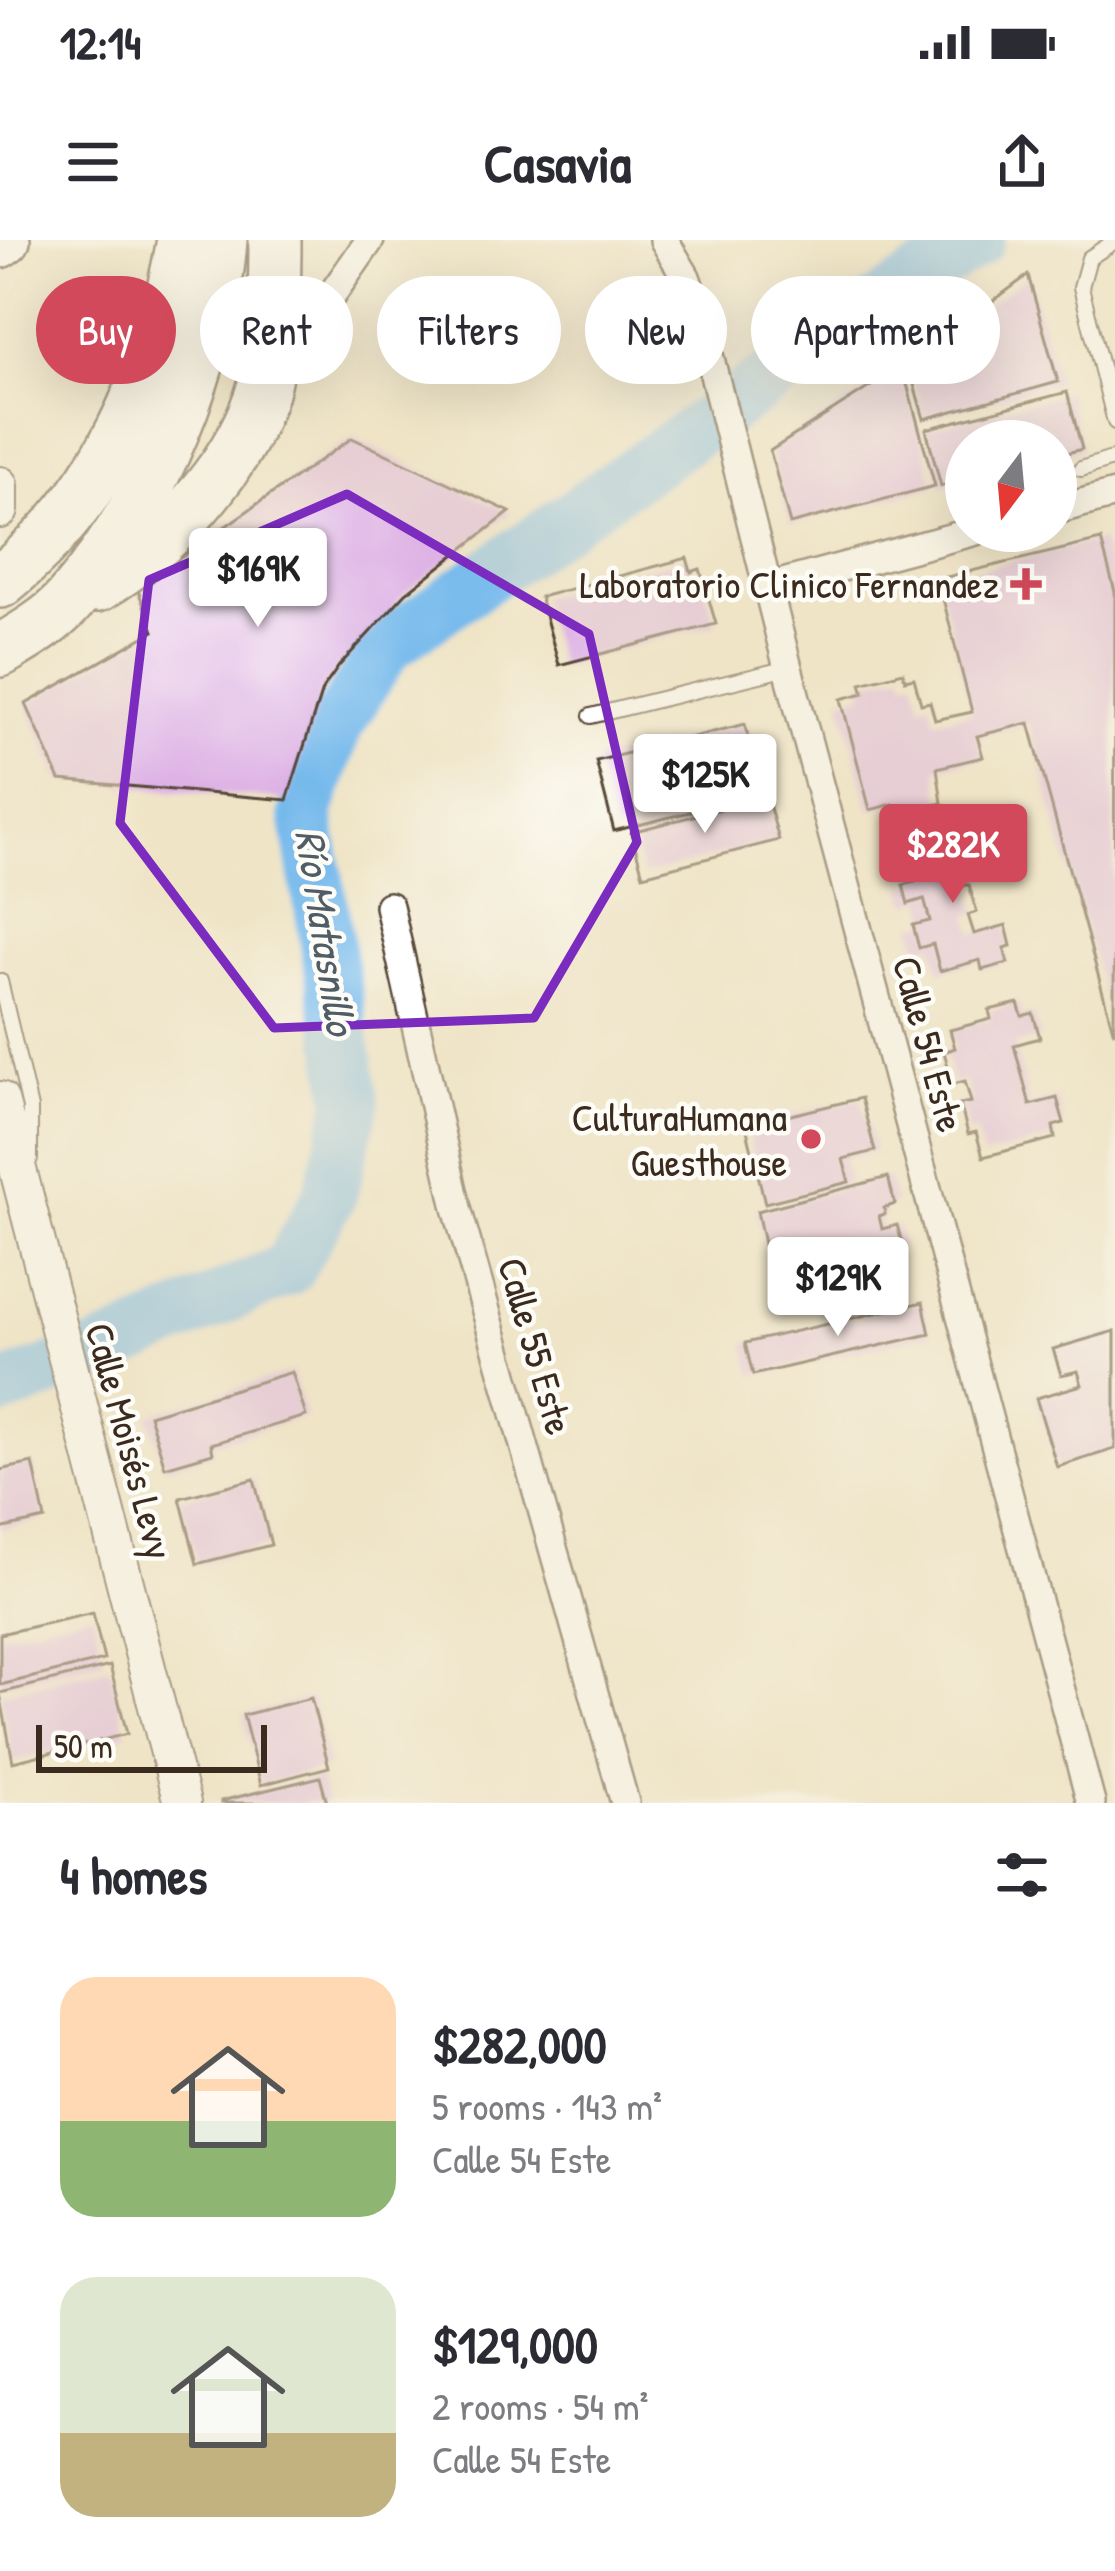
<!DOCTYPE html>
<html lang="en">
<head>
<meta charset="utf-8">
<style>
  :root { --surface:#fff; --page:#f2f2f3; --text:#2b2b33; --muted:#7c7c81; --accent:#d1495b }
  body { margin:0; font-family:"Patrick Hand",sans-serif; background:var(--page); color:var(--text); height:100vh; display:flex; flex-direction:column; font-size:45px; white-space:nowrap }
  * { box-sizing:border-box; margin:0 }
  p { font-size:39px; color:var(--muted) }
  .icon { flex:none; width:66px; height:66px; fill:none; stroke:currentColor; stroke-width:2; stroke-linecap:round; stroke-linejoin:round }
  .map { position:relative; height:1563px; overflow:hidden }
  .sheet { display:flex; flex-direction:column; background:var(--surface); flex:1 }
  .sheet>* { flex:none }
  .banner { position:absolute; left:36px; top:36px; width:1044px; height:108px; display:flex; gap:24px }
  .needle { width:78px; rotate:196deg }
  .controls { position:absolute; left:945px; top:180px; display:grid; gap:24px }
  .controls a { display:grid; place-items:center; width:132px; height:132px; border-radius:50%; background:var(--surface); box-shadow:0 12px 48px #0002; font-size:60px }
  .scale { position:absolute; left:36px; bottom:30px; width:231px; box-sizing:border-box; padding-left:12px; border:6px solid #3b2a1e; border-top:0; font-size:33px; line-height:42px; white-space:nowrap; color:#3b2a1e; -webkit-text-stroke:9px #fdfcf7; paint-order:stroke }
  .price { position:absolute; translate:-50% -102px; padding:0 27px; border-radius:12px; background:#fff; color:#222; font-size:39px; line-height:78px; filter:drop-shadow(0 3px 6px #0008) }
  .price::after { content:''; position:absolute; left:50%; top:72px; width:36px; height:27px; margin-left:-18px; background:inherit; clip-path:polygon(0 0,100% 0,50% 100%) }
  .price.on { background:var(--accent); color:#fff }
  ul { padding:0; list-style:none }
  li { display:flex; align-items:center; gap:36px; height:300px; padding:0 60px }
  li span { display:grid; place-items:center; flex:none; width:336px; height:240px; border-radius:36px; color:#555 }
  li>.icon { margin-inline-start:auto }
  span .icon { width:144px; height:144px; fill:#fffc; stroke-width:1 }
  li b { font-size:51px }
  h2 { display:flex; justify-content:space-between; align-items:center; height:144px; padding:0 60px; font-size:51px }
  .pill { padding:0 42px; border-radius:54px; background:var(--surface); box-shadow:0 12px 48px #0002; font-size:42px; line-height:108px }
  .pill.on { background:var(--accent); color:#fff }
  .status { display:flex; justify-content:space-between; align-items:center; height:84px; padding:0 60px; background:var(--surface); direction:ltr }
  .status svg { height:33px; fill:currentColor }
  header { display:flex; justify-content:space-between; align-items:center; height:156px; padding:0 60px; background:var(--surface); font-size:54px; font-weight:700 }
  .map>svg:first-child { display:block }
</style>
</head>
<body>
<div class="status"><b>12:14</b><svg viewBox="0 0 49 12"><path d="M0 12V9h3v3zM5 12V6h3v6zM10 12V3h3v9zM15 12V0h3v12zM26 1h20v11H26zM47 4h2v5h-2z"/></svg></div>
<header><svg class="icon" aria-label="menu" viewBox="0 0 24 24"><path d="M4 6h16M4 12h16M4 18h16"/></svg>Casavia<svg class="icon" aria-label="share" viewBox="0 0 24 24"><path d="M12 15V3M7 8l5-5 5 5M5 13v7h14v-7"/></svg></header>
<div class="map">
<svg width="1115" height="1563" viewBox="0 0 1115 1563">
  <rect width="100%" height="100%" fill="#fdfcf7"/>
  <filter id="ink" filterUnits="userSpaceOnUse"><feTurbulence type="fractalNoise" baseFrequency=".00833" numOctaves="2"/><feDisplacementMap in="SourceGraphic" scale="24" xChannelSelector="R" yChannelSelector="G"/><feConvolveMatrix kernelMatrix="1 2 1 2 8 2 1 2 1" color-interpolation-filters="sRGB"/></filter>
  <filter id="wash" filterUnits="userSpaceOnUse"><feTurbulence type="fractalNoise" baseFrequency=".004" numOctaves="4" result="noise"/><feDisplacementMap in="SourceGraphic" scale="48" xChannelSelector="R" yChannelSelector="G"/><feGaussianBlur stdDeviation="2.7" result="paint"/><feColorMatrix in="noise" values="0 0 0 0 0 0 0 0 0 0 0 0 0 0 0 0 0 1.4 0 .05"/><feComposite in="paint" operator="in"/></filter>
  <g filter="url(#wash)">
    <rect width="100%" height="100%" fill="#efe4c6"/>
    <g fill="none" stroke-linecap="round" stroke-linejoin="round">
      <!-- river -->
      <polyline stroke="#76baec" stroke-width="54" points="0,1150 105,1111 288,1029 330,955 353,863 306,573 335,487 386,406 833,95 978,0"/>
    </g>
    <g id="blocks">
      <!-- building -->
      <g fill="#deb2e5">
        <polygon points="1028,35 1058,142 924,179 908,124"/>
        <polygon points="902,126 935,246 790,284 770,211"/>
        <polygon points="1067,152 1082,209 1056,216 1056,201 966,201 966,239 941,246 926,189"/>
        <polygon points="352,198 510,272 406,353 339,426 322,450 287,560 60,540 26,464 154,391 137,348"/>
        <polygon points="1101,300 1115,352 1114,793 1029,483 977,496 983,517 937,528 942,563 896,574 893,564 870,570 841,459 864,453 861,443 903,432 905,440 914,438 921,464 930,462 935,480 972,472 938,339"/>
        <polygon points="687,318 691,332 700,329 716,384 559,425 540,357"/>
        <polygon points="745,484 763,554 614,591 596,521"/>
        <polygon points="767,557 779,600 643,635 631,592"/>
        <polygon points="968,590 971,600 979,598 985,620 958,628 963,645 969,645 977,672 968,675 974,694 1006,685 1011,706 1004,708 1008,723 982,730 980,720 940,731 933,704 919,708 913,685 930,681 924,659 908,664 903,645 915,642 908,616 948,605 945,596"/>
        <polygon points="1018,763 1022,776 1033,773 1040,798 1014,805 1030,865 1057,858 1064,883 1053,886 1055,898 983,917 976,892 968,894 960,864 971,862 965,841 953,844 944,812 955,808 950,790 991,779 989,770"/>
        <polygon points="861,858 875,911 843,919 849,942 765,963 746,886"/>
        <polygon points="888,937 895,964 884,968 885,974 879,976 882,989 897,985 903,1006 895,1008 898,1019 774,1050 757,971"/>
        <polygon points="923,1062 930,1094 753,1135 745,1103"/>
        <polygon points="1115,1091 1115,1209 1057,1227 1036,1158 1082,1145 1078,1131 1061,1135 1053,1109"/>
        <polygon points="292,1132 306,1176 211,1204 213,1213 165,1227 149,1175"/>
        <polygon points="33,1223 45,1279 0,1289 0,1230"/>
        <polygon points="254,1239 271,1305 197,1324 180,1258"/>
        <polygon points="93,1373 104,1420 0,1445 0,1394"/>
        <polygon points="110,1426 127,1494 13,1522 0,1453"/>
        <polygon points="311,1458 329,1527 261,1545 243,1475"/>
        <polygon points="320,1537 327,1563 221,1563 221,1561"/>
      </g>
    </g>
  </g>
  <g filter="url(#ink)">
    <use href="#blocks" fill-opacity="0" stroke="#564637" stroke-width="3"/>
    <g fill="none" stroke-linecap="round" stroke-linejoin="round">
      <!-- service casing -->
      <g stroke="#564637" stroke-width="18">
        <g id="service">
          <polyline points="1115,1 1089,18 1081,47 1115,182"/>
          <polyline points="1081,229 1115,218"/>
          <polyline points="591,476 788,428"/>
          <polyline points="0,741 30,868 30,919"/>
        </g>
      </g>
      <!-- minor casing -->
      <g stroke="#564637" stroke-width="32">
        <g id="minor">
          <polyline points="664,0 686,37 697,67 788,428 1091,1563"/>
          <polyline points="277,133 370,0"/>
          <polyline points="1056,270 1115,254"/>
          <polyline points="768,347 976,291"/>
          <polyline points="389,666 457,968 625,1563"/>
        </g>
      </g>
      <!-- tertiary casing -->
      <g stroke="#564637" stroke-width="40">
        <g id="tertiary">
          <polyline points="0,245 0,270"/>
          <polyline points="0,860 182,1563"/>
        </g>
      </g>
      <!-- primary casing -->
      <g stroke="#564637" stroke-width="50">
        <polyline id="primary" points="0,5 7,0"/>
      </g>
      <!-- motorway casing -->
      <g stroke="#564637" stroke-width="56">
        <g id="motorway">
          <path d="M0,342C107,257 160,131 183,0"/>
          <path d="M97,346C166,305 233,235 260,158C274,118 275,43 275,0"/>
          <path d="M0,411C22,398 50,382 68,362C152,268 212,125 221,0"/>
        </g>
      </g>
      <!-- service -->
      <use href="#service" stroke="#fff" stroke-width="14"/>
      <!-- minor -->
      <use href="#minor" stroke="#fff" stroke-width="27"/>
      <!-- tertiary -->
      <use href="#tertiary" stroke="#fff" stroke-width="36"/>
      <!-- primary -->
      <use href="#primary" stroke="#fff" stroke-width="45"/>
      <!-- motorway -->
      <use href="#motorway" stroke="#fff" stroke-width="51"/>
    </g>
  </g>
  <!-- marked area -->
  <path d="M0 0H1115V1563H0ZM347,254L589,394L637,602L534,778L274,788L120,583L149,340Z" fill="#efe4c6" fill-opacity=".55" fill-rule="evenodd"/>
  <path fill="none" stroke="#7b2cbf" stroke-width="9" stroke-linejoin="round" d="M347,254L589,394L637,602L534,778L274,788L120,583L149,340Z"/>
  <!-- markers -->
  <g fill="#d1495b" stroke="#fdfcf7" stroke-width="4.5">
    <path d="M1020 326h12v12h12v12h-12v12h-12v-12h-12v-12h12z"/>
    <circle cx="811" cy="899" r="12"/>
  </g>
  <g text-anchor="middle" stroke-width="9" stroke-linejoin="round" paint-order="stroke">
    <!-- poi labels -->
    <g font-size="39" fill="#3b2a1e" stroke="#fdfcf7" text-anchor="end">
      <text x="999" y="358">Laboratorio Clinico Fernandez</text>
      <text x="787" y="891">CulturaHumana<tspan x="787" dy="45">Guesthouse</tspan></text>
    </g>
    <!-- street labels -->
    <g font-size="39" fill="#3b2a1e" stroke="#fdfcf7">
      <text transform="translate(929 804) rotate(75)" y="14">Calle 54 Este</text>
      <text transform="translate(536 1106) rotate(74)" y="14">Calle 55 Este</text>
      <text transform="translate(130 1201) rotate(75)" y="14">Calle Moisés Levy</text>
    </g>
    <!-- water labels -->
    <g font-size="42" font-style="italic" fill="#505c66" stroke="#fdfcf7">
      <text transform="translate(326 692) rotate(81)" y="15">Río Matasnillo</text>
    </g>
  </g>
</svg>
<div class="controls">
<a><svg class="needle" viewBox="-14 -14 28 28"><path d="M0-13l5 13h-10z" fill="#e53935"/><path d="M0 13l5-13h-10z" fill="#7c7c81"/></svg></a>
</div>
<div class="scale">50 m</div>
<b class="price" style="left:258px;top:390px">$169K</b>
<b class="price" style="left:705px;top:596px">$125K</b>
<b class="price on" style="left:953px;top:666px">$282K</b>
<b class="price" style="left:838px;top:1099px">$129K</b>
<div class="banner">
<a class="pill on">Buy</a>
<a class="pill">Rent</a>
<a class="pill">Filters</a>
<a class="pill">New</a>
<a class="pill">Apartment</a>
</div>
</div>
<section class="sheet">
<h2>4 homes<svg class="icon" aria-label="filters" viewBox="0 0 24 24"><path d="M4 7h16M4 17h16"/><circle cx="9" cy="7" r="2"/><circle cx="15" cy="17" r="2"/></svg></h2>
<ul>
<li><span style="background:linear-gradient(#ffd9b3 60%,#8fb573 0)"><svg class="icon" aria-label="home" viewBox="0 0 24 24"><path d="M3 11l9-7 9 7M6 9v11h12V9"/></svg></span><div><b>$282,000</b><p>5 rooms · 143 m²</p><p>Calle 54 Este</p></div></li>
<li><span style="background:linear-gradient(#dfe7d0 65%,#c2b280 0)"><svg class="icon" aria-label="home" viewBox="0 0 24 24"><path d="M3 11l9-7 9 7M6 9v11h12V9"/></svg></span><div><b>$129,000</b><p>2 rooms · 54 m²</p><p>Calle 54 Este</p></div></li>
</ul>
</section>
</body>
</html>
